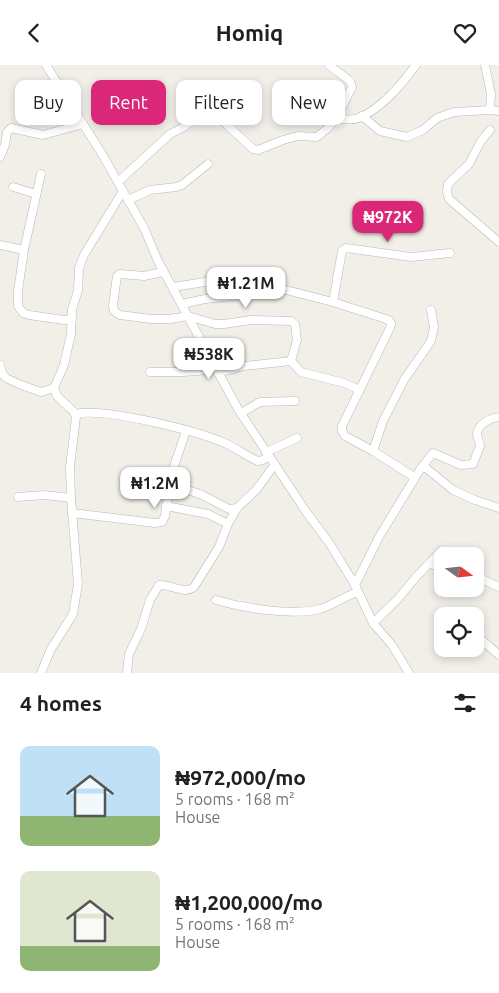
<!DOCTYPE html>
<html lang="en">
<head>
<meta charset="utf-8">
<style>
  :root { --surface:#fff; --page:#f6f6f6; --text:#202124; --muted:#757577; --accent:#db2777 }
  body { margin:0; font-family:Ubuntu,sans-serif; background:var(--page); color:var(--text); height:100vh; display:flex; flex-direction:column; font-size:19px; white-space:nowrap }
  * { box-sizing:border-box; margin:0 }
  p { font-size:16px; color:var(--muted) }
  .icon { flex:none; width:28px; height:28px; fill:none; stroke:currentColor; stroke-width:2; stroke-linecap:round; stroke-linejoin:round }
  .map { position:relative; height:608px; overflow:hidden }
  .sheet { display:flex; flex-direction:column; background:var(--surface); flex:1 }
  .sheet>* { flex:none }
  .hud { position:absolute; left:15px; top:15px; width:470px; height:45px; display:flex; gap:10px }
  .needle { width:32px; rotate:105deg }
  .tools { position:absolute; left:434px; top:482px; display:grid; gap:10px }
  .tools a { display:grid; place-items:center; width:50px; height:50px; border-radius:10px; background:var(--surface); box-shadow:0 2px 8px #0003; font-size:25px }
  .price { position:absolute; translate:-50% -42px; padding:0 11px; border-radius:10px; background:#fff; color:#222; font-size:16px; line-height:32px; filter:drop-shadow(0 1px 2px #0008) }
  .price::after { content:''; position:absolute; left:50%; top:30px; width:15px; height:11px; margin-left:-8px; background:inherit; clip-path:polygon(0 0,100% 0,50% 100%) }
  .price.active { background:var(--accent); color:#fff }
  ul { padding:0; list-style:none }
  li { display:flex; align-items:center; gap:15px; height:125px; padding:0 20px }
  li span { display:grid; place-items:center; flex:none; width:140px; height:100px; border-radius:10px; color:#555 }
  li>.icon { margin-inline-start:auto }
  span .icon { width:60px; height:60px; fill:#fffc; stroke-width:1 }
  li b { font-size:21px }
  h2 { display:flex; justify-content:space-between; align-items:center; height:60px; padding:0 20px; font-size:21px }
  .pill { padding:0 18px; border-radius:10px; background:var(--surface); box-shadow:0 2px 8px #0003; font-size:18px; line-height:45px }
  .pill.active { background:var(--accent); color:#fff }
  header { display:flex; justify-content:space-between; align-items:center; height:65px; padding:0 20px; background:var(--surface); font-size:22px; font-weight:700 }
  .map>svg:first-child { display:block }
</style>
</head>
<body>
<header><svg class="icon" aria-label="back" viewBox="0 0 24 24"><path d="M15 5l-7 7 7 7"/></svg>Homiq<svg class="icon" aria-label="heart" viewBox="0 0 24 24"><path d="M12 20l-8-8c-3-5 5-10 8-4 3-6 11-1 8 4z"/></svg></header>
<div class="map">
<svg width="499" height="608" viewBox="0 0 499 608">
  <rect width="100%" height="100%" fill="#f1efe8"/>
  <g fill="none" stroke-linecap="round" stroke-linejoin="round">
    <!-- minor casing -->
    <g stroke="#b5b8bc" stroke-width="9">
      <g id="minor">
        <polyline points="46,0 102,89 144,163 158,196 238,344 307,448 330,479 355,520 373,558 392,580 409,608"/>
        <polyline points="485,0 491,29 490,45"/>
        <polyline points="210,44 253,84 258,85 283,75 298,71 317,72 328,63 338,50 352,22 350,16 329,0"/>
        <polyline points="362,51 380,66 407,72 423,65 437,53 454,47 490,45 499,46"/>
        <path d="M335,53C342,54 352,56 359,53C382,43 401,20 416,0"/>
        <polyline points="490,65 481,76 469,99 448,119 447,127 449,134 499,177"/>
        <polyline points="0,92 5,80 7,67 11,63 43,70 83,59"/>
        <polyline points="41,109 24,185 18,226 18,241 23,248 29,250 64,255 72,254"/>
        <polyline points="118,117 170,69 184,62 201,49 249,23"/>
        <polyline points="13,122 36,129"/>
        <polyline points="128,135 150,125 176,122 182,120 208,99"/>
        <polyline points="0,180 24,185"/>
        <polyline points="163,207 144,211 120,209 117,211 113,240 114,246 120,250 151,254 170,254 188,251 215,259 224,259 251,255 291,256 295,259 297,275 291,296"/>
        <polyline points="173,222 218,215 251,216 333,237 389,255 391,259 390,263 342,361 342,366 345,371 373,386 414,412"/>
        <polyline points="333,237 342,186 346,183 411,192 450,188"/>
        <polyline points="182,239 205,234 234,231"/>
        <polyline points="0,300 2,308 6,313 21,320 41,327 54,323"/>
        <path d="M150,307C172,307 193,308 215,303"/>
        <polyline points="218,308 244,301 291,296 301,307 344,318 360,325"/>
        <polyline points="241,348 260,337 295,336"/>
        <path d="M75,349C104,342 198,366 227,379C238,384 247,392 258,396L263,395L269,391"/>
        <polyline points="373,386 383,356 404,315 431,276 434,262 431,245"/>
        <polyline points="266,387 297,373"/>
        <path d="M421,403L433,388L461,400L473,399L480,381C480,377 477,373 477,369C478,359 490,353 499,352"/>
        <polyline points="169,418 202,430 229,444 237,443"/>
        <polyline points="18,432 44,430 71,433"/>
        <polyline points="166,441 208,449 228,459"/>
        <polyline points="72,448 155,458 162,457 165,451 172,407 186,366"/>
        <polyline points="430,499 442,503"/>
        <polyline points="475,511 499,522"/>
        <polyline points="355,520 379,472 421,403 426,403 453,425 475,435 499,443"/>
        <path d="M216,535C243,543 292,551 320,544C333,540 345,531 358,527"/>
        <polyline points="373,558 397,535 416,512 442,485"/>
        <polyline points="475,569 499,590"/>
        <polyline points="41,608 51,584 73,549 78,519 71,433 70,402 76,352 74,347 57,331 54,323 64,300 71,269 72,245 78,225 79,203 84,190 123,126"/>
        <path d="M127,608L129,589L141,564L150,535L159,520C171,519 184,530 194,522L219,482L228,459L237,443L257,424L275,399"/>
      </g>
    </g>
    <!-- minor -->
    <use href="#minor" stroke="#fff" stroke-width="8"/>
  </g>
</svg>
<div class="tools">
<a><svg class="needle" viewBox="-14 -14 28 28"><path d="M0-13l5 13h-10z" fill="#e53935"/><path d="M0 13l5-13h-10z" fill="#757577"/></svg></a>
<a><svg class="icon" aria-label="locate" viewBox="0 0 24 24"><circle cx="12" cy="12" r="6"/><path d="M12 2v4M12 18v4M2 12h4M18 12h4"/></svg></a>
</div>
<b class="price active" style="left:388px;top:178px">₦972K</b>
<b class="price" style="left:246px;top:244px">₦1.21M</b>
<b class="price" style="left:209px;top:315px">₦538K</b>
<b class="price" style="left:155px;top:444px">₦1.2M</b>
<div class="hud">
<a class="pill">Buy</a>
<a class="pill active">Rent</a>
<a class="pill">Filters</a>
<a class="pill">New</a>
</div>
</div>
<section class="sheet">
<h2>4 homes<svg class="icon" aria-label="filters" viewBox="0 0 24 24"><path d="M4 7h16M4 17h16"/><circle cx="9" cy="7" r="2"/><circle cx="15" cy="17" r="2"/></svg></h2>
<ul>
<li><span style="background:linear-gradient(#bfe0f5 70%,#8fb573 0)"><svg class="icon" aria-label="home" viewBox="0 0 24 24"><path d="M3 11l9-7 9 7M6 9v11h12V9"/></svg></span><div><b>₦972,000/mo</b><p>5 rooms · 168 m²</p><p>House</p></div></li>
<li><span style="background:linear-gradient(#dfe7d0 75%,#8fb573 0)"><svg class="icon" aria-label="home" viewBox="0 0 24 24"><path d="M3 11l9-7 9 7M6 9v11h12V9"/></svg></span><div><b>₦1,200,000/mo</b><p>5 rooms · 168 m²</p><p>House</p></div></li>
</ul>
</section>
</body>
</html>
